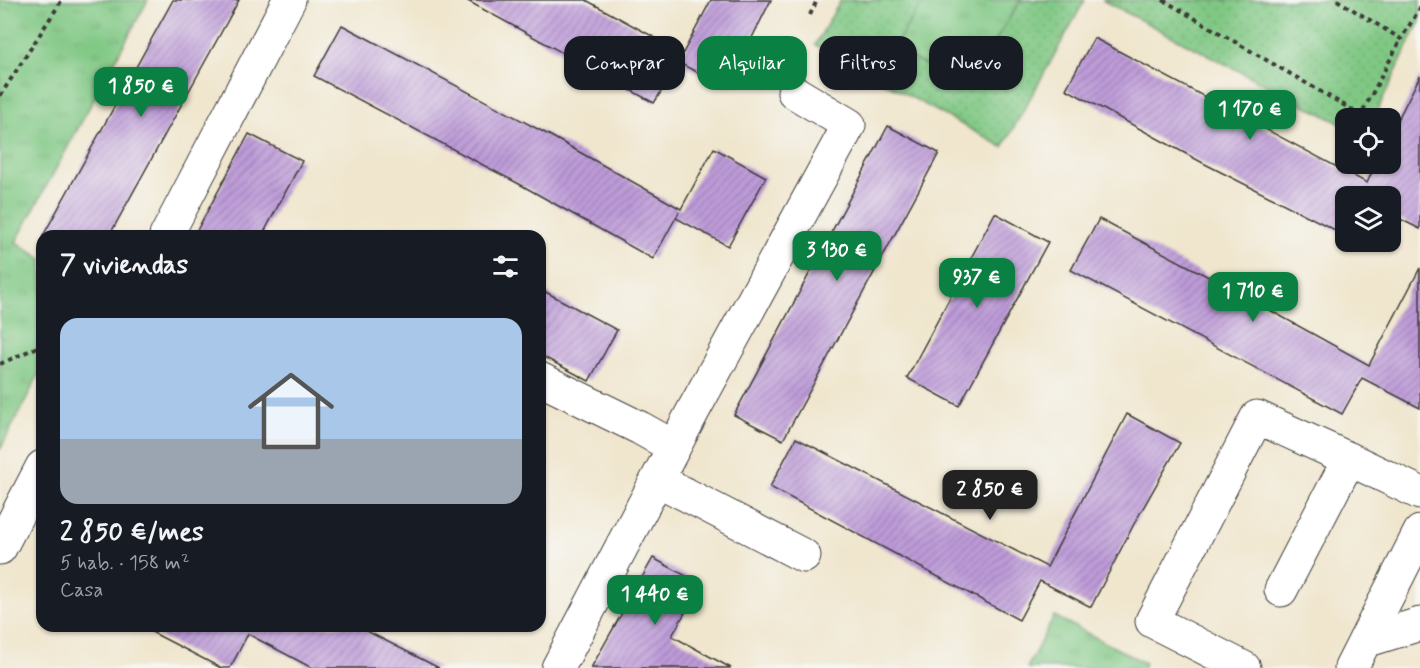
<!DOCTYPE html>
<html lang="es">
<head>
<meta charset="utf-8">
<style>
  :root { --surface:#171b24; --page:#242831; --text:#f1f3f6; --muted:#9ea1a6; --accent:#0b8043 }
  body { margin:0; font-family:Mynerve,sans-serif; background:var(--page); color:var(--text); height:100vh; display:flex; flex-direction:column; font-size:22px; white-space:nowrap }
  * { box-sizing:border-box; margin:0 }
  p { font-size:20px; color:var(--muted) }
  .icon { flex:none; width:33px; height:33px; fill:none; stroke:currentColor; stroke-width:2; stroke-linecap:round; stroke-linejoin:round }
  .map { position:relative; flex:1; overflow:hidden }
  .sheet { position:absolute; left:36px; top:230px; width:510px; height:402px; display:flex; flex-direction:column; background:var(--surface); border-radius:18px; box-shadow:0 2px 4px #0004 }
  .sheet>* { flex:none }
  .top-card { position:absolute; left:564px; top:36px; width:570px; height:54px; display:flex; gap:12px }
  .fabs { position:absolute; left:1335px; top:108px; display:grid; gap:12px }
  .fabs a { display:grid; place-items:center; width:66px; height:66px; border-radius:12px; background:var(--surface); box-shadow:0 2px 4px #0004; font-size:30px }
  .price { position:absolute; translate:-50% -51px; padding:0 14px; border-radius:12px; background:var(--accent); color:#fff; font-size:20px; line-height:39px; filter:drop-shadow(0 2px 3px #0008) }
  .price::after { content:''; position:absolute; left:50%; top:36px; width:18px; height:14px; margin-left:-9px; background:inherit; clip-path:polygon(0 0,100% 0,50% 100%) }
  .price.current { background:#222; color:#fff }
  ul { padding:0; list-style:none }
  li { display:grid; align-content:center; gap:12px; height:318px; padding:0 24px }
  li span { display:grid; place-items:center; height:186px; border-radius:18px; color:#555 }
  li>.icon { margin-inline-start:auto }
  span .icon { width:108px; height:108px; fill:#fffc; stroke-width:1 }
  li b { font-size:26px }
  h2 { display:flex; justify-content:space-between; align-items:center; height:72px; padding:0 24px; font-size:26px }
  .chip { padding:0 21px; border-radius:18px; background:var(--surface); box-shadow:0 2px 4px #0004; font-size:21px; line-height:54px }
  .chip.current { background:var(--accent); color:#fff }
  .map>svg:first-child { display:block }
</style>
</head>
<body>
<div class="map">
<svg width="1420" height="668" viewBox="0 0 1420 668">
  <defs>
    <pattern id="grass-dots" width="8" height="8" patternUnits="userSpaceOnUse" patternTransform="scale(1.5)"><rect width="8" height="8" fill="#7fc783"/><path d="M2 2h.1M6 6h.1" fill="none" stroke="#6daa71" stroke-width="1.8" stroke-linecap="round"/></pattern>
    <pattern id="park-tufts" width="24" height="20" patternUnits="userSpaceOnUse" patternTransform="scale(1.5)"><rect width="24" height="20" fill="#7fc783"/><path d="M3 7l-1-3M5 7V3M7 7l1-3M15 17l-1-3M17 17v-4M19 17l1-3" fill="none" stroke="#6daa71"/></pattern>
    <pattern id="building-hatch" width="6" height="6" patternUnits="userSpaceOnUse" patternTransform="scale(1.5)"><rect width="6" height="6" fill="#be9bd9"/><path d="M-1 1l2-2M0 6l6-6M5 7l2-2" fill="none" stroke="#9a7eaf"/></pattern>
  </defs>
  <rect width="100%" height="100%" fill="#f6f6f2"/>
  <filter id="ink" filterUnits="userSpaceOnUse"><feTurbulence type="fractalNoise" baseFrequency=".0167" numOctaves="2"/><feDisplacementMap in="SourceGraphic" scale="12" xChannelSelector="R" yChannelSelector="G"/><feConvolveMatrix kernelMatrix="1 2 1 2 8 2 1 2 1" color-interpolation-filters="sRGB"/></filter>
  <filter id="wash" filterUnits="userSpaceOnUse"><feTurbulence type="fractalNoise" baseFrequency=".008" numOctaves="4" result="noise"/><feDisplacementMap in="SourceGraphic" scale="24" xChannelSelector="R" yChannelSelector="G"/><feGaussianBlur stdDeviation="1.35" result="paint"/><feColorMatrix in="noise" values="0 0 0 0 0 0 0 0 0 0 0 0 0 0 0 0 0 1.4 0 .05"/><feComposite in="paint" operator="in"/></filter>
  <g filter="url(#wash)">
    <rect width="100%" height="100%" fill="#f0e6ce"/>
    <!-- grass -->
    <g fill="url(#grass-dots)" stroke="#4e7250" stroke-width="1.5">
      <polygon points="841,0 1085,0 1003,147 815,45"/>
      <polygon points="1102,0 1420,0 1420,21 1374,118 1346,118 1345,126"/>
    </g>
    <!-- park -->
    <g fill="url(#park-tufts)" stroke="#4e7250" stroke-width="1.5">
      <polygon points="0,0 148,0 16,242 42,259 42,368 0,450"/>
      <polygon points="924,0 1021,0 966,87 893,48"/>
      <polygon points="1054,616 1145,663 1143,668 1027,668"/>
    </g>
    <g id="blocks">
      <!-- building -->
      <g fill="url(#building-hatch)">
        <polygon points="173,0 239,0 109,236 43,236"/>
        <polygon points="466,0 586,0 683,53 711,0 771,0 727,87 679,63 654,103"/>
        <polygon points="342,25 549,135 681,209 714,148 766,177 728,246 676,218 679,212 653,259 521,185 314,76"/>
        <polygon points="1094,38 1367,183 1376,164 1390,164 1390,135 1420,76 1420,229 1390,214 1390,196 1360,196 1363,189 1360,196 1346,196 1346,223 1341,233 1203,163 1066,89"/>
        <polygon points="888,126 939,153 783,440 734,415"/>
        <polygon points="249,134 302,161 262,236 194,236"/>
        <polygon points="995,213 1048,242 959,406 907,378"/>
        <polygon points="1099,219 1239,293 1369,365 1420,268 1420,408 1362,378 1342,414 1071,270"/>
        <polygon points="540,289 617,330 589,381 540,355"/>
        <polygon points="1127,414 1180,443 1134,524 1091,607 1040,581 1019,620 770,487 796,438 1047,567"/>
        <polygon points="653,558 701,584 672,636 731,668 591,668"/>
        <polygon points="140,626 357,626 439,668 312,668 248,634 230,668 221,668"/>
      </g>
    </g>
  </g>
  <g filter="url(#ink)">
    <use href="#blocks" fill-opacity="0" stroke="#3c3a37" stroke-width="1.5"/>
    <g fill="none" stroke-linecap="round" stroke-linejoin="round">
      <!-- minor casing -->
      <g stroke="#3c3a37" stroke-width="35">
        <g id="minor">
          <polyline points="166,236 289,0"/>
          <polyline points="540,379 640,428 674,447"/>
          <polyline points="658,480 804,556"/>
          <polyline points="0,548 42,467"/>
          <polyline points="1281,590 1349,459"/>
          <polyline points="1365,641 1420,624"/>
          <polyline points="558,668 693,411 849,125 794,92"/>
          <polyline points="1244,668 1152,621 1257,417 1349,459 1420,493"/>
          <polyline points="1351,668 1420,532"/>
        </g>
      </g>
      <!-- path -->
      <g stroke="#3c3a37" stroke-width="4" stroke-dasharray="4.5 4.5" stroke-linecap="butt">
        <polyline points="1163,0 1361,115 1401,39"/>
        <polyline points="1337,0 1401,39 1420,8"/>
        <polyline points="810,15 817,0"/>
        <polyline points="0,96 62,0"/>
        <polyline points="0,364 42,345"/>
      </g>
      <!-- minor -->
      <use href="#minor" stroke="#fff" stroke-width="33"/>
    </g>
  </g>
</svg>
<div class="fabs">
<a><svg class="icon" aria-label="locate" viewBox="0 0 24 24"><circle cx="12" cy="12" r="6"/><path d="M12 2v4M12 18v4M2 12h4M18 12h4"/></svg></a>
<a><svg class="icon" aria-label="layers" viewBox="0 0 24 24"><path d="M12 4l9 5-9 5-9-5zM3 14l9 5 9-5"/></svg></a>
</div>
<b class="price" style="left:141px;top:118px">1 850 €</b>
<b class="price" style="left:1250px;top:141px">1 170 €</b>
<b class="price" style="left:837px;top:282px">3 130 €</b>
<b class="price" style="left:977px;top:309px">937 €</b>
<b class="price" style="left:1253px;top:323px">1 710 €</b>
<b class="price current" style="left:990px;top:521px">2 850 €</b>
<b class="price" style="left:655px;top:626px">1 440 €</b>
<div class="top-card">
<a class="chip">Comprar</a>
<a class="chip current">Alquilar</a>
<a class="chip">Filtros</a>
<a class="chip">Nuevo</a>
</div>
<section class="sheet">
<h2>7 viviendas<svg class="icon" aria-label="filters" viewBox="0 0 24 24"><path d="M4 7h16M4 17h16"/><circle cx="9" cy="7" r="2"/><circle cx="15" cy="17" r="2"/></svg></h2>
<ul>
<li><span style="background:linear-gradient(#a9c7e8 65%,#9aa5b1 0)"><svg class="icon" aria-label="home" viewBox="0 0 24 24"><path d="M3 11l9-7 9 7M6 9v11h12V9"/></svg></span><div><b>2 850 €/mes</b><p>5 hab. · 158 m²</p><p>Casa</p></div></li>
</ul>
</section>
</div>
</body>
</html>
